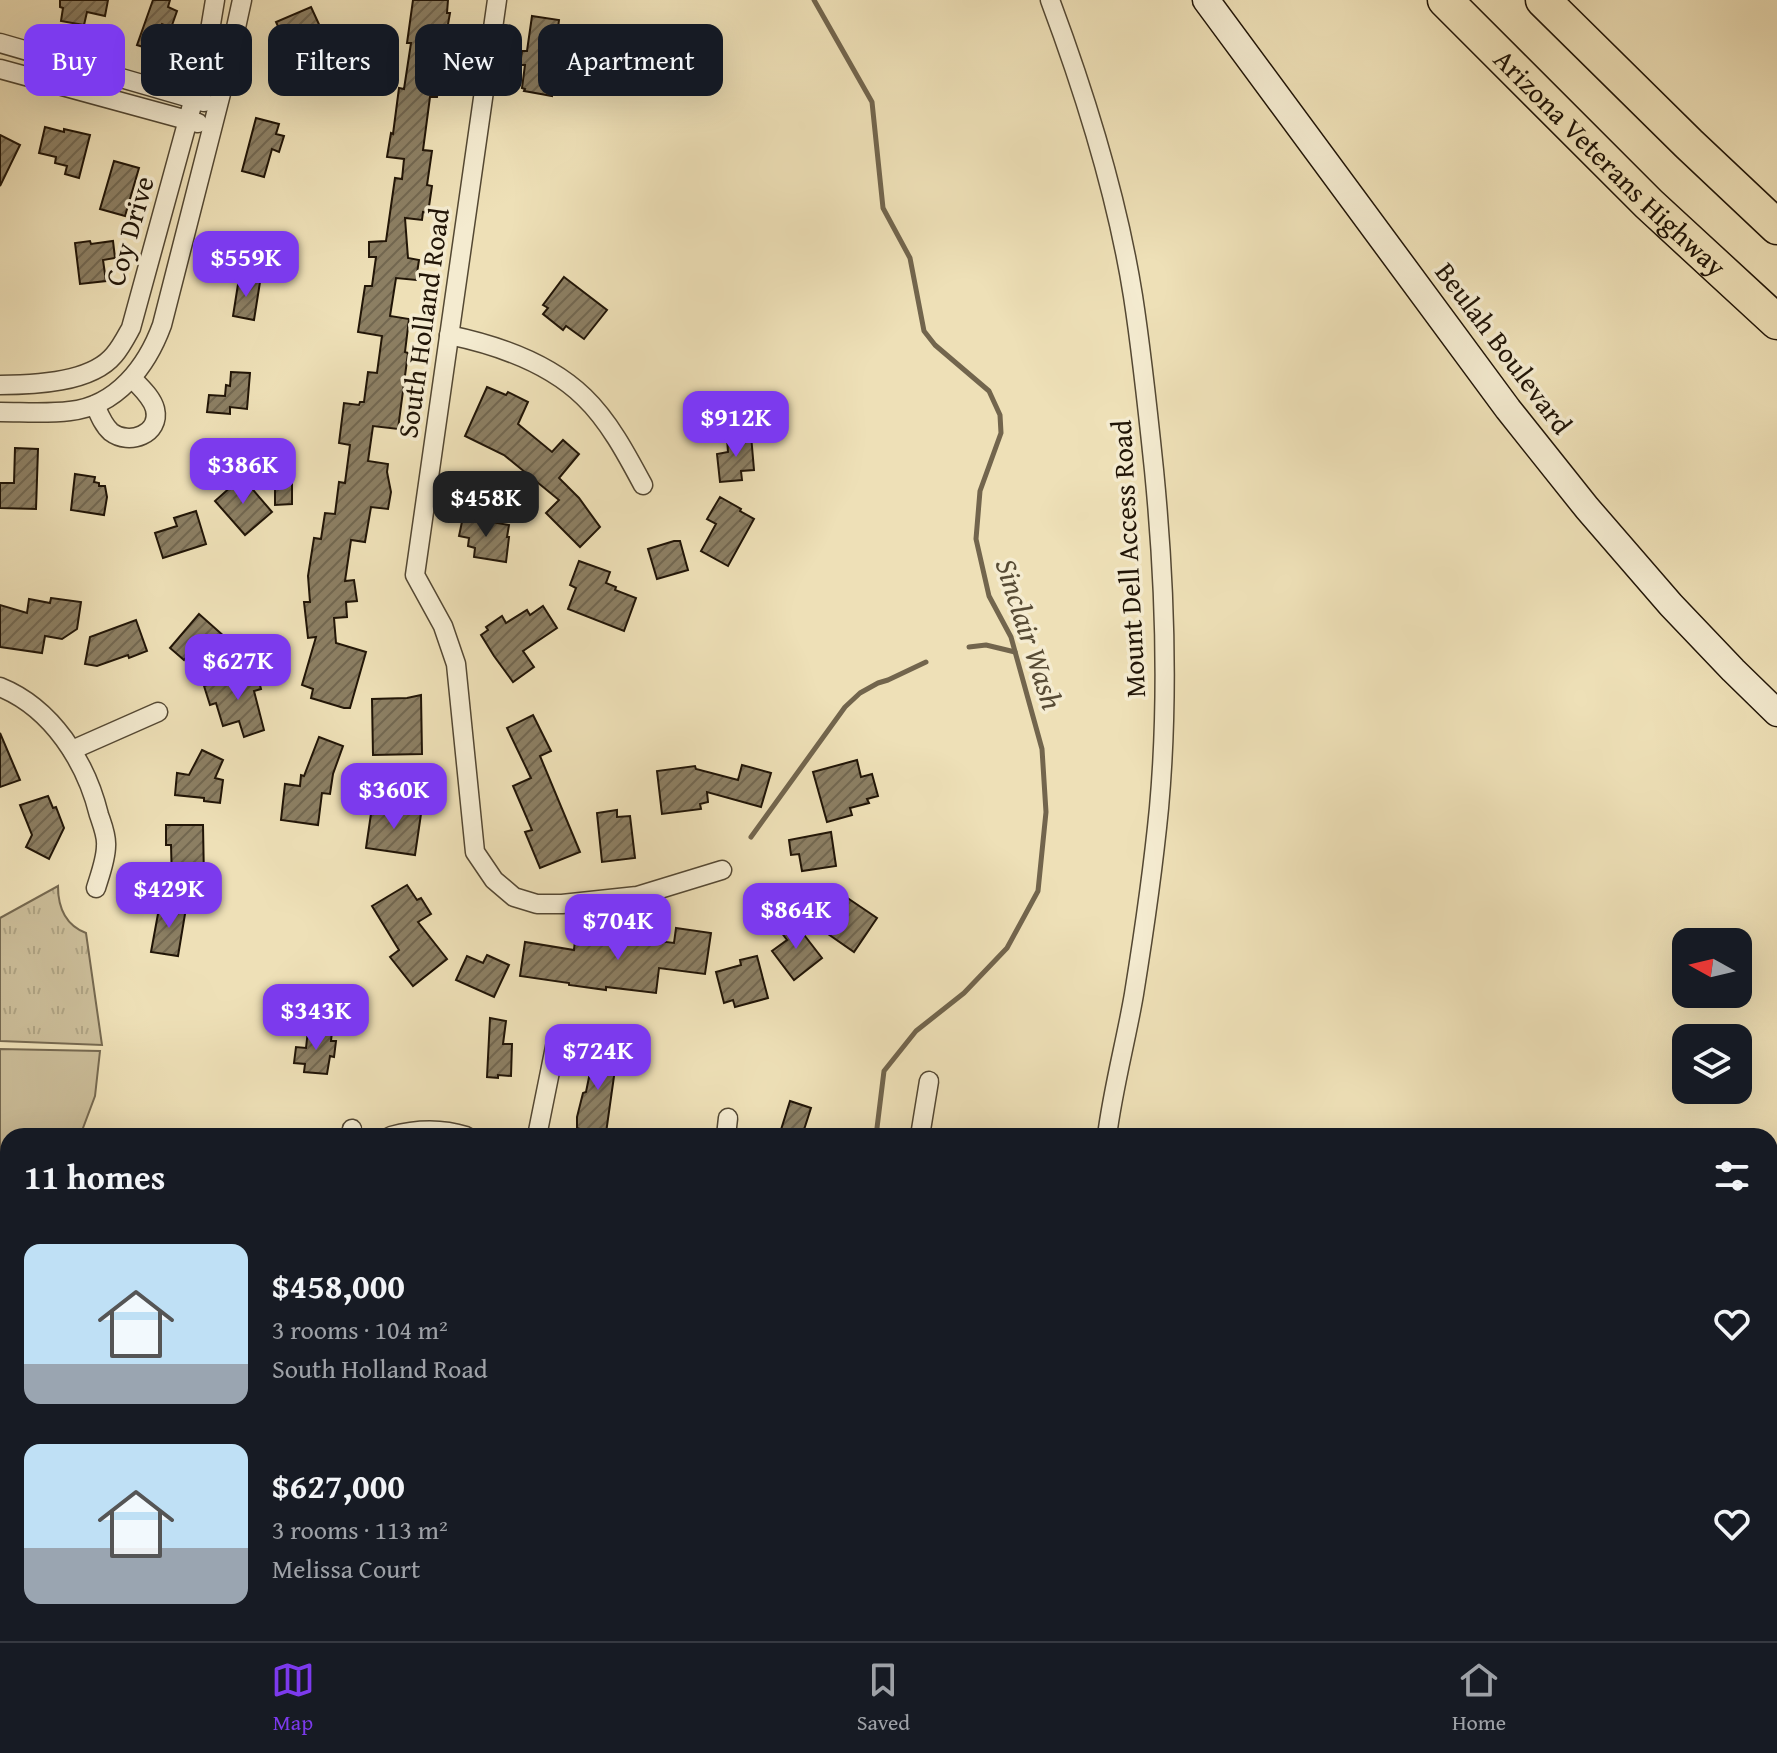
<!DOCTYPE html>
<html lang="en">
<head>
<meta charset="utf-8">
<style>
  :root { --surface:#171b24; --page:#20242c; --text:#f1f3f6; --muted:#9ea1a6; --line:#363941; --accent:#7c3aed }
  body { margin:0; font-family:"Gentium Book Plus",serif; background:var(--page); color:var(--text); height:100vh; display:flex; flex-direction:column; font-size:30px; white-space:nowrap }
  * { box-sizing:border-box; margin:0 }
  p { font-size:26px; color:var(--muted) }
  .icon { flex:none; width:44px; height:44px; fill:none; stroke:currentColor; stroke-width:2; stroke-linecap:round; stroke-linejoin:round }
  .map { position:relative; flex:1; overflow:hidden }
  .panel { position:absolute; left:0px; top:1128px; width:1778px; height:514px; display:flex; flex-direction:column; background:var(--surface); border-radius:24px 24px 0 0; box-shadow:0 8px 32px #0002 }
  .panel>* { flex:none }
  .guide { position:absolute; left:24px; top:24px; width:800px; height:72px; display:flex; gap:16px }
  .needle { width:52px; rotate:278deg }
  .buttons { position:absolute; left:1672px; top:928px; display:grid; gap:16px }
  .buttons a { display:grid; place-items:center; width:80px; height:80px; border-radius:16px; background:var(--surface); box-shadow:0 8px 32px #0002; font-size:40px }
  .price { position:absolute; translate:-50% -68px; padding:0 18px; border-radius:16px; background:var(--accent); color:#fff; font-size:26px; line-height:52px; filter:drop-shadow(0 2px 4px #0008) }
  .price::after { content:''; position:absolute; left:50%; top:48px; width:24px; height:18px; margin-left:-12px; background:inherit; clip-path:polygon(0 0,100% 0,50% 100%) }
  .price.current { background:#222; color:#fff }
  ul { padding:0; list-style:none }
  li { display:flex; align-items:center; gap:24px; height:200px; padding:0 24px }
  li span { display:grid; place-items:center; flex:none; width:224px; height:160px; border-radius:16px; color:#555 }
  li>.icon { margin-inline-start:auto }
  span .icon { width:96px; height:96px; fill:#fffc; stroke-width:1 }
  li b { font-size:34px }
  h2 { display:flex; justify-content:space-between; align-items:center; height:96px; padding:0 24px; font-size:34px }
  .pill { padding:0 28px; border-radius:16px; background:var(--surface); box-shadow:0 8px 32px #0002; font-size:28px; line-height:72px }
  .pill.current { background:var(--accent); color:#fff }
  .tab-bar { display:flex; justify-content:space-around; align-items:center; height:112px; border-top:2px solid var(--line); background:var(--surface); font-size:22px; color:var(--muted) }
  .tab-bar a { display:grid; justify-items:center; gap:4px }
  .tab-bar .current { color:var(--accent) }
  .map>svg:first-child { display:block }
</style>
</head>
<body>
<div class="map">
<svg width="1777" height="1641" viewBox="0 0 1777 1641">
  <defs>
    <pattern id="grass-tufts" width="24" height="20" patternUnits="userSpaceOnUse" patternTransform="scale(2)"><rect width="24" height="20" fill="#cbbd99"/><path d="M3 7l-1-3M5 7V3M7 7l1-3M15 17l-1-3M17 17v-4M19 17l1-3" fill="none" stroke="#aea282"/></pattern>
    <pattern id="building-hatch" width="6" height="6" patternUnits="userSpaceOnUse" patternTransform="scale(2)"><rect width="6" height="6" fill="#8c7f63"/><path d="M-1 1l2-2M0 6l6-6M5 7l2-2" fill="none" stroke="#726750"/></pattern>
  </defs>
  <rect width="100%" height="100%" fill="#eee0b7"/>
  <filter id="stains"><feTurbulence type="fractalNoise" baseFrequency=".0025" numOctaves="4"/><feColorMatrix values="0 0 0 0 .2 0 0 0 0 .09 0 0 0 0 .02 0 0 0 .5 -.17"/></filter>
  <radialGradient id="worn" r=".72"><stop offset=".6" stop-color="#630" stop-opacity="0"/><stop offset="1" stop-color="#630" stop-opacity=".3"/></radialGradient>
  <!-- grass -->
  <path fill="url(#grass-tufts)" stroke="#766950" stroke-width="2" d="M58,886C58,908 65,925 86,933L102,1045L0,1041V918Z"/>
  <!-- pitch -->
  <polygon fill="#cbbd99" stroke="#766950" stroke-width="2" points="0,1049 100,1051 95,1096 80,1136 8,1136 8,1207 0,1212"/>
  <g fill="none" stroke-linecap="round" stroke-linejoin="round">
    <!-- stream -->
    <g stroke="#72654d" stroke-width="5">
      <polyline points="814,0 872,102 883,208 910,258 924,331 935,345 989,391 1000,415 1001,433 980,491 976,539 989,596 1011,637 1042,749 1046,812 1038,891 1007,948 964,993 916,1031 884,1071 876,1136"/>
      <polyline points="969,647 986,645 1015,652"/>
      <polyline points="751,837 845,707 860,693 878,683 888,680 926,662"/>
      <polyline points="922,1634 922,1641"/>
    </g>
  </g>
  <!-- building -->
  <g fill="url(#building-hatch)" stroke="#211507" stroke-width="2">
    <polygon points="60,0 108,0 105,16 87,12 84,25 61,21 63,8 60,7"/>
    <polygon points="153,0 170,0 168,7 177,11 171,28 162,24 153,50 137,45"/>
    <polygon points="413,0 448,0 447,13 450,13 447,30 455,31 447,91 438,90 437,97 430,97 423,150 432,151 427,185 432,186 428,213 423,212 422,220 405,218 408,258 419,260 416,280 396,278 390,316 409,319 405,352 408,353 398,429 373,426 368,461 388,464 387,472 391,492 388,509 371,507 365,542 351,540 345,581 354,580 357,601 346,602 347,617 334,618 336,643 366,652 350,708 344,708 311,698 313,689 302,685 316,637 308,638 304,602 310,602 308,576 314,538 321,539 325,513 335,514 339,482 345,483 350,445 339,443 344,403 359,405 360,402 364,402 368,372 377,373 382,336 358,332 365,286 372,286 376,257 369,257 369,242 386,241 395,178 402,179 404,159 387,157 391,133 393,134 399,88 404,89 411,43 407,43"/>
    <polygon points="311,7 323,33 288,48 276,22"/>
    <polygon points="532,16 559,20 556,44 561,45 560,52 564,66 559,79 554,78 552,96 524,91 525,89 522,88 525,65 520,65 522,51 527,51"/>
    <polygon points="256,118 279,124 276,134 284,136 279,152 272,149 264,177 242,171"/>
    <polygon points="45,127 64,132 64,129 90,135 79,178 65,174 67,166 55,163 56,157 39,153"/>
    <polygon points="0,135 20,145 0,186"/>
    <polygon points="114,161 139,168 125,216 100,209"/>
    <polygon points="90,241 91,244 113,241 115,258 103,260 106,281 80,284 75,243"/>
    <polygon points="564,277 607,310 584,339 566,326 563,330 543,314 548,308 543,305"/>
    <polygon points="239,278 260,282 254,320 233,316"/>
    <polygon points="231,372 250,373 247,409 230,407 230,414 207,412 209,395 225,396 226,385 230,386"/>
    <polygon points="487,387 506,395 508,392 528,402 518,424 552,452 563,440 579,454 559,478 579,498 600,527 580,547 546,513 559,500 504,455 465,436"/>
    <polygon points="751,435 754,470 741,471 742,480 720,482 717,454 728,452 727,438"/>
    <polygon points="15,448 38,449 36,509 0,508 0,483 14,483"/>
    <polygon points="275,472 292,472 292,504 275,505"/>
    <polygon points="75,474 95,477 94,482 99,483 99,486 105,486 107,497 104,515 71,510"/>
    <polygon points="242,477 272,512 245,535 215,501"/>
    <polygon points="720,497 741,509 740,511 754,519 728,566 701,551 716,524 707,519"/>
    <polygon points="196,511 206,544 163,558 155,533 177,526 174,518"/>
    <polygon points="463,517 509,525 507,537 509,537 506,562 474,557 475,548 468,546 469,538 459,536"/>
    <polygon points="674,541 680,541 688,570 657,579 648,549"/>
    <polygon points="579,561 610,572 606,583 616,587 615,590 636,598 624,631 568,609 576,588 570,585"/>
    <polygon points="51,598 81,602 77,629 62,639 45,636 42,653 0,647 0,605 27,613 29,599 50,603"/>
    <polygon points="543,606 557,628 523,651 534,667 513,682 494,656 481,635 488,630 486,627 502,616 506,623 527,610 530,615"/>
    <polygon points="199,614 234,645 208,675 187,656 184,660 170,648"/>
    <polygon points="136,620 147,651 129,658 128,655 97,666 85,664 90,637"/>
    <polygon points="256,670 261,689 254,691 264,730 244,737 239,721 223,726 216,703 210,705 204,686"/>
    <polygon points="421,695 422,754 373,755 372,699 407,698"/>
    <polygon points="533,715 551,751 540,756 580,852 540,868 525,832 532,830 513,786 531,778 507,728"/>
    <polygon points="0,733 20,780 0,787"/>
    <polygon points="319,737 343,746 333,774 330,794 322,793 318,825 281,820 285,784 300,786 301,775 304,776"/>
    <polygon points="202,750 223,760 215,778 223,780 220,803 204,801 204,798 175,795 177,773 189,775"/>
    <polygon points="857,760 861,777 872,774 878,796 867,799 869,803 850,808 852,815 827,822 813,772"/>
    <polygon points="742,765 771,773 761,807 707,792 708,802 700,804 701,809 662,814 657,771 695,766 696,769 738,780"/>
    <polygon points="48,796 53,808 56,807 64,828 49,859 26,847 32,835 20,805"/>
    <polygon points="372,807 421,814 415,855 366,848"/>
    <polygon points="617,810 617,817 630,816 635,858 602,862 597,813"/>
    <polygon points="166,825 203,825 204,880 172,881 171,845 166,845"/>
    <polygon points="831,832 836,866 802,871 799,854 791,855 789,840"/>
    <polygon points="407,885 417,900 421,898 431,914 418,922 447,959 413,986 390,957 399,950 372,906"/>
    <polygon points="846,897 877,918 854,952 818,927 830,908 836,912"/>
    <polygon points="160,903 186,908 178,956 151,952"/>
    <polygon points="791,918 822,958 794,980 772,951 787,940 778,928"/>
    <polygon points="676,928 711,933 705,974 659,968 656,993 606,987 606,990 569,985 569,983 520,976 525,942 574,950 575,940 622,946 624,937 674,943"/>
    <polygon points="487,955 509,965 494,997 456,980 467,956 483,963"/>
    <polygon points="757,956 768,998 735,1007 733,1000 724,1003 716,972 741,965 740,960"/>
    <polygon points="490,1018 506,1021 503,1044 512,1044 511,1076 498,1075 498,1078 487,1077"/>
    <polygon points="308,1030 332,1032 331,1041 336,1041 334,1057 330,1056 327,1074 304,1072 305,1064 294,1063 296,1047 306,1048"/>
    <polygon points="596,1043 618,1048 606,1133 599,1136 577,1128 577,1117 583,1093 586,1092"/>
    <polygon points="790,1101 811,1108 802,1136 779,1136"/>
  </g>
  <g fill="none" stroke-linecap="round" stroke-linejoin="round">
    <!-- minor casing -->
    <g stroke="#544833" stroke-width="21">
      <g id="minor">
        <polyline points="497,0 415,575 443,626 456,664 475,852 494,880 514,897 537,904 562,904 637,896 722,870"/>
        <path d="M1050,0C1086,96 1117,195 1133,296C1142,354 1148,412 1154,470C1165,582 1169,696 1159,808C1153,870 1144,932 1134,994C1126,1041 1113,1088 1107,1136"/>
        <polyline points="0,43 204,102"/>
        <polyline points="0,69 198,123"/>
        <path d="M449,335C497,345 548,362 584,397C609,421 627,455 643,485"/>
        <path d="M0,385C33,385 91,383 114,355C121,347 126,337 131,328L206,54L215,0"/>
        <path d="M95,405C99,414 103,425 111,432C129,446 161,434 155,409C152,397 140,387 132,378"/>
        <path d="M0,412C23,412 47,414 70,411C117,406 147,366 162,325L225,78L242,0"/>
        <path d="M0,687C52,708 86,762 99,815C102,824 107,836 106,846C106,859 100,875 96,888"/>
        <polyline points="72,750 158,712"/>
        <polyline points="351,1136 352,1129"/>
        <path d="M391,1136C416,1129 441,1128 466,1136"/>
        <polyline points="537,1136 556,1042"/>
        <polyline points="726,1136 728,1118"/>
        <polyline points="920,1136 929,1081"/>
        <polyline points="287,1641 288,1634"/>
        <polyline points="472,1641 473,1634"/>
        <polyline points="661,1641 662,1634"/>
        <polyline points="846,1641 847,1634"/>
        <polyline points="1036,1641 1037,1634"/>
      </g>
    </g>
    <!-- secondary casing -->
    <g stroke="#211507" stroke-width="29">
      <polyline id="secondary" points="1206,0 1508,409 1587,508 1671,605 1733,670 1777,713"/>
    </g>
    <!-- motorway casing -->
    <g stroke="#211507" stroke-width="37">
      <g id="motorway">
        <path id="s1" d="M1445,0L1649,204L1777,322"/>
        <polyline points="1543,0 1689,144 1777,227"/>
      </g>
    </g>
    <!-- minor -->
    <use href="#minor" stroke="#f4ebd0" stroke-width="18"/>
    <!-- secondary -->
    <use href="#secondary" stroke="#f4ebd0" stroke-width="26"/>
    <!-- motorway -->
    <use href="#motorway" stroke="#eee0b7" stroke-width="34"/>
  </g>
  <g text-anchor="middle" stroke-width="7" stroke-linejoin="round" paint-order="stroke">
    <!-- street labels -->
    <g font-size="28" fill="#211507" stroke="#f4ebd0">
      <text dy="10" stroke="none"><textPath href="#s1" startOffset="232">Arizona Veterans Highway</textPath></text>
      <text transform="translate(129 231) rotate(-74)" y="10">Coy Drive</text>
      <text transform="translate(423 323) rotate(-82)" y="10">South Holland Road</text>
      <text transform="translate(1504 348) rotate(53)" y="10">Beulah Boulevard</text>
      <text transform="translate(1128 559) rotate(-93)" y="10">Mount Dell Access Road</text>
    </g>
    <!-- water labels -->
    <g font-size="30" font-style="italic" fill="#574b35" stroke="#f4ebd0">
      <text transform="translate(1029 634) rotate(72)" y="10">Sinclair Wash</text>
    </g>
  </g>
  <rect width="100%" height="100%" filter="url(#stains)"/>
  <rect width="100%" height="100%" fill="url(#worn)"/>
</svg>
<div class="buttons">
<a><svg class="needle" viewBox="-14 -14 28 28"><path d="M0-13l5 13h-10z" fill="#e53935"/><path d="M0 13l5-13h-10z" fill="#9ea1a6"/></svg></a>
<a><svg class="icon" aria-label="layers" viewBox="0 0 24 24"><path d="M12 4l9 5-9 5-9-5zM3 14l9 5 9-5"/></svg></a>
</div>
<b class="price" style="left:246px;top:299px">$559K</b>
<b class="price" style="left:736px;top:459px">$912K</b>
<b class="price" style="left:243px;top:506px">$386K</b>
<b class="price current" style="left:486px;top:539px">$458K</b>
<b class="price" style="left:238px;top:702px">$627K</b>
<b class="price" style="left:394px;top:831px">$360K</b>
<b class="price" style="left:169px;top:930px">$429K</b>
<b class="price" style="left:796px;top:951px">$864K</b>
<b class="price" style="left:618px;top:962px">$704K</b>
<b class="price" style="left:316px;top:1052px">$343K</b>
<b class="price" style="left:598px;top:1092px">$724K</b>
<div class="guide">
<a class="pill current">Buy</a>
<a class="pill">Rent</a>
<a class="pill">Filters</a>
<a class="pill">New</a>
<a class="pill">Apartment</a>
</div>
<section class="panel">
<h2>11 homes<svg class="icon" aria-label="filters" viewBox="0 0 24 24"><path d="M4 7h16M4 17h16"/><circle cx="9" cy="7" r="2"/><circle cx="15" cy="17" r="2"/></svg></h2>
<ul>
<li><span style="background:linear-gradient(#bfe0f5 75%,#9aa5b1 0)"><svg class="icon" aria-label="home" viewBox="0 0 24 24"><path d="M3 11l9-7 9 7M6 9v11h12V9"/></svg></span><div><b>$458,000</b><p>3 rooms · 104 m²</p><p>South Holland Road</p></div><svg class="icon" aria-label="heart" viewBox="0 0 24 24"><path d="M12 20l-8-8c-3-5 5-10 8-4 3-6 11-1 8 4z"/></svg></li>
<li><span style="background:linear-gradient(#bfe0f5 65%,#9aa5b1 0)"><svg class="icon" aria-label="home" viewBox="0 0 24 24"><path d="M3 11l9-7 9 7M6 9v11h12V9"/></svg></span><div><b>$627,000</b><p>3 rooms · 113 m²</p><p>Melissa Court</p></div><svg class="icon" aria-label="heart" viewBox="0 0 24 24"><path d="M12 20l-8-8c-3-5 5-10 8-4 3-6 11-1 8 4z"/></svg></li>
</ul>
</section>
</div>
<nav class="tab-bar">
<a class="current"><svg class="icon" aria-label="map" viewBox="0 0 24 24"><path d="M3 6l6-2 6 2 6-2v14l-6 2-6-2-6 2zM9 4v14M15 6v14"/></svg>Map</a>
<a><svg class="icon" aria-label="saved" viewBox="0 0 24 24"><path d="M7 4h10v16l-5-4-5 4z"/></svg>Saved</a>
<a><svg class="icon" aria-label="home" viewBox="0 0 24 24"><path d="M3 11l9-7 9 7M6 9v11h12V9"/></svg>Home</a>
</nav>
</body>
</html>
